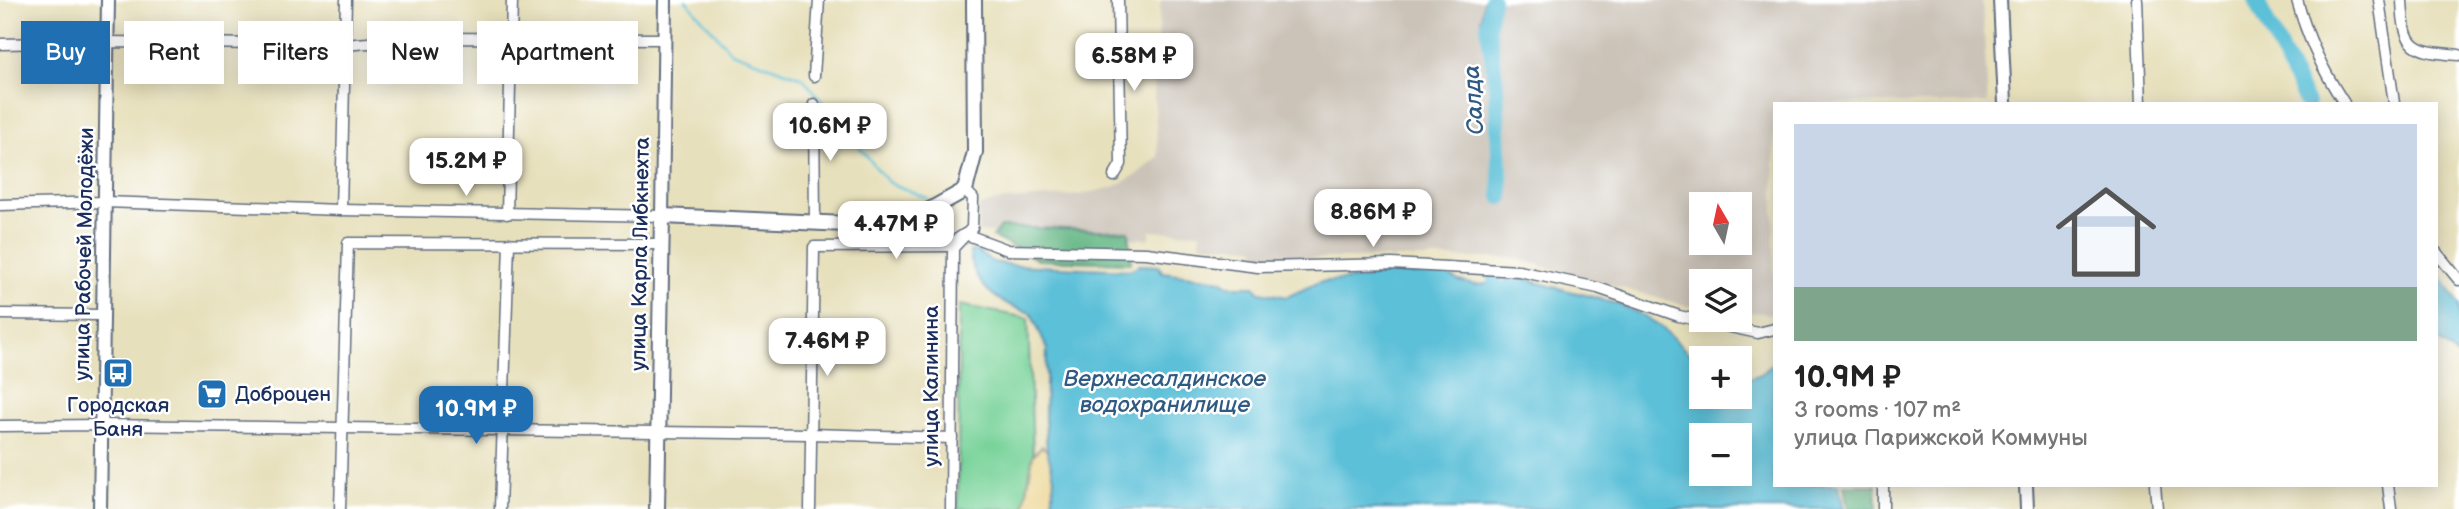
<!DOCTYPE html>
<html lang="en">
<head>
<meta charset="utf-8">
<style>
  :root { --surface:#fff; --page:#f6f6f6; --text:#222; --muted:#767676; --accent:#1f6fb2 }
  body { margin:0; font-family:"Balsamiq Sans",sans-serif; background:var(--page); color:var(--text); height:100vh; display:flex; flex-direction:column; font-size:26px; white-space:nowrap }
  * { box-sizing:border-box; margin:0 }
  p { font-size:23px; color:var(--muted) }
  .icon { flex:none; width:38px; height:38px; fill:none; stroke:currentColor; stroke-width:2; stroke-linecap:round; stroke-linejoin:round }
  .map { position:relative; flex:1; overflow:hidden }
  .details { position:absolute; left:1773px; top:102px; width:665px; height:385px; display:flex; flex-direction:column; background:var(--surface); border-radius:0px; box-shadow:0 4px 18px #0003 }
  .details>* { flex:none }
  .guide { position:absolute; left:21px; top:21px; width:665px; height:63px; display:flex; gap:14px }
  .needle { width:46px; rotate:351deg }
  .controls { position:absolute; left:1689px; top:192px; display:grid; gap:14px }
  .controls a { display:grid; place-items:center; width:63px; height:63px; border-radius:0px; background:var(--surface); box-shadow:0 4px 18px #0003; font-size:35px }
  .price { position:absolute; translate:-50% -60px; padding:0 16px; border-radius:14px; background:#fff; color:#222; font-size:23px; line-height:46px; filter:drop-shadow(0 2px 4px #0008) }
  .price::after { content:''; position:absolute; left:50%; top:42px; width:21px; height:16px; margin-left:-10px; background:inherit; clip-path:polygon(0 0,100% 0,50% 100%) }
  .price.active { background:var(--accent); color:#fff }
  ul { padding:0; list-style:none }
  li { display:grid; align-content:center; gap:14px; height:371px; padding:0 21px }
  li span { display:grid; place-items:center; height:217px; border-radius:0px; color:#555 }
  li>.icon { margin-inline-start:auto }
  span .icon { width:126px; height:126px; fill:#fffc; stroke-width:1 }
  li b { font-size:30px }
  .pill { padding:0 24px; border-radius:0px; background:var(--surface); box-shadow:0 4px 18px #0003; font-size:24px; line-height:63px }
  .pill.active { background:var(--accent); color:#fff }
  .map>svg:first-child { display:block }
</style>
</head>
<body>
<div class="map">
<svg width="2459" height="509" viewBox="0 0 2459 509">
  <rect width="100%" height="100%" fill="#fff"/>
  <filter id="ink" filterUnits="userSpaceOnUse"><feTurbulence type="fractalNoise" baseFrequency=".0143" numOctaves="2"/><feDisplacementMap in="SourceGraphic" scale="14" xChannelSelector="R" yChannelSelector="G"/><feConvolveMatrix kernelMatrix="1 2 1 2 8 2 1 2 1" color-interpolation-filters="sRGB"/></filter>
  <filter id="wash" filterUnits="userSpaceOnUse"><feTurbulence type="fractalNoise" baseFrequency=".00686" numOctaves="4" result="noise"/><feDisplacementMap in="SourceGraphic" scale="28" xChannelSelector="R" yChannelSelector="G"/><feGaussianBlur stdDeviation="1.57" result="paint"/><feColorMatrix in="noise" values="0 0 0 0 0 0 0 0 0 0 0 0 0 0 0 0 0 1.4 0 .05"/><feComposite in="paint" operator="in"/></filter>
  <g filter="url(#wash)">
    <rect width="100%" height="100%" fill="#e7e0bc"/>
    <!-- industrial -->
    <path fill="#cbc3b8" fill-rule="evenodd" d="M1161,0H1982L1988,103H1774V314L1740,311V282H1701V307L1687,306L1513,258H1260L1254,247L1200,244V233L1150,231V239L978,232L979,207L995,201L1078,195L1114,187L1136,175L1158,157L1152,57L1157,53ZM1701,205H1740V243H1701Z"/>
    <!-- green -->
    <polygon fill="#79d39a" stroke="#4a817c" stroke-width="2" points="959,305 1028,318 1033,455 1024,509 958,509"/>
    <!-- forest -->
    <g fill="#62b582" stroke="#3e7270" stroke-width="2">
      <polygon points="1000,227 1129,231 1131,263 1039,260 993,237"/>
      <polygon points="1844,485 1876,485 1877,509 1848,509"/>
    </g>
    <!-- sand -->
    <path fill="#eeda9e" stroke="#84847e" stroke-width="2" d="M1042,446C1059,459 1053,490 1052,509H1024L1033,455Z"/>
    <!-- water -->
    <g fill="#5bc0d8" stroke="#3b789b" stroke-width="2" fill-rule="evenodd">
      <polygon points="1484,0 1496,0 1492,26 1488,27 1481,21"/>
      <path d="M970,251H976L993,262L1012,265L1130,270L1139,265L1159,266L1162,272L1221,280L1229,286H1254L1260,292L1287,297L1319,282L1367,278L1379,273L1412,274L1442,271L1459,281L1476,285L1505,282L1515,275C1560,293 1615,295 1657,324C1673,335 1684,352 1701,363V397H1740V378C1755,379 1764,373 1774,363V485H1838L1844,509H1052L1054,477L1047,450L1045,417L1047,349L1031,313C1000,304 972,287 970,251ZM1701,436H1740V474H1701Z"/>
      <polygon points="2436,269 2459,304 2459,357 2436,339"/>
    </g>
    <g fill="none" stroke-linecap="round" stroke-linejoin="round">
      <!-- stream -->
      <polyline stroke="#5bc0d8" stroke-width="2.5" points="686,0 731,52 803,78 888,182 927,198"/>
      <!-- river -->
      <g stroke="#5bc0d8" stroke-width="16">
        <polyline points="1492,0 1488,27 1496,85 1501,197"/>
        <polyline points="2256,0 2307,103"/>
        <polyline points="1495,280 1495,285 1513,297"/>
      </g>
    </g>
  </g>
  <g filter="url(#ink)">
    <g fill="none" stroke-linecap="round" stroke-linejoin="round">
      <!-- minor casing -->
      <g stroke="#626d7f" stroke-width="13">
        <g id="minor">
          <polyline points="2137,0 2141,103"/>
          <path d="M2297,0C2307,37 2323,71 2344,103"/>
          <polyline points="2379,0 2394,103"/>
          <path d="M2402,0C2404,50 2413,51 2459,55"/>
          <polyline points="0,44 107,42 344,45 429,38 664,39"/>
          <polyline points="814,76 819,0"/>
          <polyline points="814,104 815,223"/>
          <polyline points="1114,176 1121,164 1118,0"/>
          <polyline points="0,205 104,202 341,210 662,216"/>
          <polyline points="341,210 346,0"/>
          <polyline points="507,214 512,0"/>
          <polyline points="2436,252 2459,280"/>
          <polyline points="0,314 103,315"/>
          <polyline points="0,426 100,425 810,434 952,438"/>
          <polyline points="1883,485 1883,509"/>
          <polyline points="2155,485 2157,509"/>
          <polyline points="2388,485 2391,509"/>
          <polyline points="340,509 348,243 661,244"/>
          <polyline points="500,509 509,243"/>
          <polyline points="810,509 814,247 947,246 965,234 1008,250 1146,253 1258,267 1392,264 1519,271 1598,288 1679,316 1758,333 1774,329"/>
          <polyline points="951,509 953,248 972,228 973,198 965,190"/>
        </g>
      </g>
      <!-- tertiary casing -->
      <g stroke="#626d7f" stroke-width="16">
        <g id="tertiary">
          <polyline points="2000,0 2005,103"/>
          <polyline points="2026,485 2027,509"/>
        </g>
      </g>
      <!-- secondary casing -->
      <g stroke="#626d7f" stroke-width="16">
        <g id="secondary">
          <polyline points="662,216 665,0"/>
          <polyline points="100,509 108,0"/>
        </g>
      </g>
      <!-- primary casing -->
      <g stroke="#626d7f" stroke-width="18">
        <polyline id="primary" points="657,509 662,216 847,224 924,213 965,190 975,152 974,0"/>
      </g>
      <!-- minor -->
      <use href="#minor" stroke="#fff" stroke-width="10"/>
      <!-- tertiary -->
      <use href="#tertiary" stroke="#fff" stroke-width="12"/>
      <!-- secondary -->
      <use href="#secondary" stroke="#fff" stroke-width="12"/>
      <!-- primary -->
      <use href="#primary" stroke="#fff" stroke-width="14"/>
    </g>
  </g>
  <!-- icons -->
  <defs>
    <g id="bus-square" transform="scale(1.575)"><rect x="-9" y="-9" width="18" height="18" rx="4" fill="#1f6fb2" stroke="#fff"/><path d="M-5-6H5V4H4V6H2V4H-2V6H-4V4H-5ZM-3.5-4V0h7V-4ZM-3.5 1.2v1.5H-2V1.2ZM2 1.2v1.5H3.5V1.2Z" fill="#fff"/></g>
    <g id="supermarket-square" transform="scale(1.575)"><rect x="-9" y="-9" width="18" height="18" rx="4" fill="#1f6fb2" stroke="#fff"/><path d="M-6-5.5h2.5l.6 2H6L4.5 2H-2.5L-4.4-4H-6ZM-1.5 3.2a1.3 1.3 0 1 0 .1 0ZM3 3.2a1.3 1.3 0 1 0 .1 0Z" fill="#fff"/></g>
  </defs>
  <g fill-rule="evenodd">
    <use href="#bus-square" x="118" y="373"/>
    <use href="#supermarket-square" x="212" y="394"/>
  </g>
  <g text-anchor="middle" stroke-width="5" stroke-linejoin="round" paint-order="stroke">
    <!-- street labels -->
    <g font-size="21" fill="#1b2f5e" stroke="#fff">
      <text transform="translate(84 254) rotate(-89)" y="7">улица Рабочей Молодёжи</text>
      <text transform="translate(640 254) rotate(-89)" y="7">улица Карла Либкнехта</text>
      <text transform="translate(931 386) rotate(-90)" y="7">улица Калинина</text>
    </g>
    <!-- poi labels -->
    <g font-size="21" fill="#1b2f5e" stroke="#fff" text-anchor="start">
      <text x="235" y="401">Доброцен</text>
      <text x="118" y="412" text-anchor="middle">Городская<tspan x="118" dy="24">Баня</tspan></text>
    </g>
    <!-- water labels -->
    <g font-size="23" font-style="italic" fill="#2e5a83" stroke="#fff">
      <text transform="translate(1473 100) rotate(-94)" y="8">Салда</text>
      <text x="1165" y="386">Верхнесалдинское<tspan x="1165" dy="26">водохранилище</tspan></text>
    </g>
  </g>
</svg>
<div class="controls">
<a><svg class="needle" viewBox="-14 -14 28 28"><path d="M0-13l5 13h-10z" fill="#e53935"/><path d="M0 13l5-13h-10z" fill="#767676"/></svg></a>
<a><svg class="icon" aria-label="layers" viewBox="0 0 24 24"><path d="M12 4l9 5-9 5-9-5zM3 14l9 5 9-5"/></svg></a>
<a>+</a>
<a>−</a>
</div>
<b class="price" style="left:1134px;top:93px">6.58M ₽</b>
<b class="price" style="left:830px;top:163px">10.6M ₽</b>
<b class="price" style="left:466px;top:198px">15.2M ₽</b>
<b class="price" style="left:1373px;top:249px">8.86M ₽</b>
<b class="price" style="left:896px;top:261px">4.47M ₽</b>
<b class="price" style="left:827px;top:378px">7.46M ₽</b>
<b class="price active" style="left:476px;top:446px">10.9M ₽</b>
<div class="guide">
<a class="pill active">Buy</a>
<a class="pill">Rent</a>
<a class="pill">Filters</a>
<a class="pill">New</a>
<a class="pill">Apartment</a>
</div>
<section class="details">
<ul>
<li><span style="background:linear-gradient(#c9d6e8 75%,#7fa58c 0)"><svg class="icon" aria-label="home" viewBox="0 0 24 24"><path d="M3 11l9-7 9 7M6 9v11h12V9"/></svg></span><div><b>10.9M ₽</b><p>3 rooms · 107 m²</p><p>улица Парижской Коммуны</p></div></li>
</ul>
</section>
</div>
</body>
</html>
